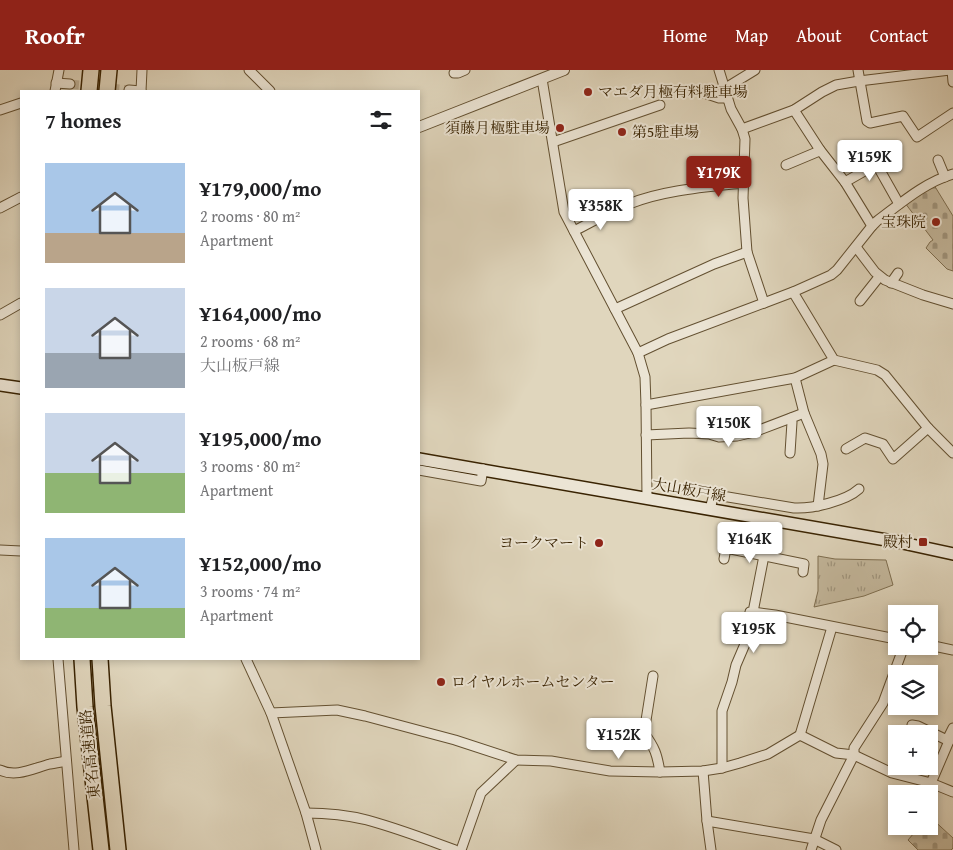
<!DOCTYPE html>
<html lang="en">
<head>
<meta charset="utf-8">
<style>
  :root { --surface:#fff; --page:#f6f6f6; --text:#202124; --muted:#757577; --accent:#8f2418 }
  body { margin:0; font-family:"Gentium Book Plus","Noto Serif JP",serif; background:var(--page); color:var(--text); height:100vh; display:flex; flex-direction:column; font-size:19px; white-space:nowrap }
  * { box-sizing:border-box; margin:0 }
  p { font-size:16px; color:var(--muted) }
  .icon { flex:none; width:28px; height:28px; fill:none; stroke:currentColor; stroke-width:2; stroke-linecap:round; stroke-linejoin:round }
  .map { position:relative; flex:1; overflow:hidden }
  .sheet { position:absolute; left:20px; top:20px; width:400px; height:570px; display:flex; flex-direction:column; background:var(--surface); border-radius:0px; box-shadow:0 2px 8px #0003 }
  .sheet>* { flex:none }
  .buttons { position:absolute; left:888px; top:535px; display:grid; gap:10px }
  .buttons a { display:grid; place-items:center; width:50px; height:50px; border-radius:0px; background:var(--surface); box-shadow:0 2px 8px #0003; font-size:25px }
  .price { position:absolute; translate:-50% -42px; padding:0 11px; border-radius:5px; background:#fff; color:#222; font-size:16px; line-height:32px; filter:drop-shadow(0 1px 2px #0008) }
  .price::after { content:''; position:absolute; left:50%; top:30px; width:15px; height:11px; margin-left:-8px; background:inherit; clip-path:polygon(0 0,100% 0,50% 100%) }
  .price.active { background:var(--accent); color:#fff }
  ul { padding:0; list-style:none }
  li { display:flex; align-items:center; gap:15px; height:125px; padding:0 25px }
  li span { display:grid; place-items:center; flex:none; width:140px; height:100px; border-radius:0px; color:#555 }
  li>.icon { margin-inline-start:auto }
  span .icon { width:60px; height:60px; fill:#fffc; stroke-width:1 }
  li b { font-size:21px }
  h2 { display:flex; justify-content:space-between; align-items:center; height:60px; padding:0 25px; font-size:21px }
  header { display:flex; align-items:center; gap:30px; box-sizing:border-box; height:70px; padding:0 25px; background:var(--accent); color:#fff }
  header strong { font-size:24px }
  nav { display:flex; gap:28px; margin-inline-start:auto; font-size:18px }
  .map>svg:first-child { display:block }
</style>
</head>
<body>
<header>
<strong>Roofr</strong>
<nav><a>Home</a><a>Map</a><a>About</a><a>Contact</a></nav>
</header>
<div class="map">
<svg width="953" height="780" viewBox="0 0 953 780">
  <defs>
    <pattern id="cemetery-stones" width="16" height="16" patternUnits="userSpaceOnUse" patternTransform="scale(1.25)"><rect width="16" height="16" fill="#c4b89d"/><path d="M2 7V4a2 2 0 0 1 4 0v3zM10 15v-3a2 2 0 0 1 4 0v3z" fill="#a0957e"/></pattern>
    <pattern id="park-tufts" width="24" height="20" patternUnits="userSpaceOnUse" patternTransform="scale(1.25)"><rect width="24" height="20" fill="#c4b89d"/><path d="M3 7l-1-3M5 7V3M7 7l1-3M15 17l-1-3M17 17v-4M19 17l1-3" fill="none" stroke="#a0957e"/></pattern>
  </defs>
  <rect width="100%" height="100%" fill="#e0d6bd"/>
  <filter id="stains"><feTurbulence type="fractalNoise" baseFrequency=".004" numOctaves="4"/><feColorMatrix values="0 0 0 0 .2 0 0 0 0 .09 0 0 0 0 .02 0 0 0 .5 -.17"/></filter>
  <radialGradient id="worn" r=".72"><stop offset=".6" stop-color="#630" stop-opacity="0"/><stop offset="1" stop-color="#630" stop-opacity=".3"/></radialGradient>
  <!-- cemetery -->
  <g fill="url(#cemetery-stones)" stroke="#7e6e50">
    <polygon points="934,115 953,146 953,201 947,199 926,178 930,172 933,170 905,133"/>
    <polygon points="929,746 953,768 953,778 951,780 918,780 908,770 920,756 929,756"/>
  </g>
  <!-- park -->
  <polygon fill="url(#park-tufts)" stroke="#7e6e50" points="818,486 835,489 886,490 893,515 864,526 814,537 818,521"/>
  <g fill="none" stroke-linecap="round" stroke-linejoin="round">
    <!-- minor-tunnel -->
    <polyline stroke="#bfb298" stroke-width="9" stroke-dasharray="9 4.5" stroke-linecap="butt" points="70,14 129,20"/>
    <!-- minor casing -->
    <g stroke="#635031" stroke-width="11">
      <g id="minor">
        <polyline points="249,0 270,21"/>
        <path d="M719,0L731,39L742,59L745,69L743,128L747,182L764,233L793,222L831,205L837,200L872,156L877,151C900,134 925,112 953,104"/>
        <polyline points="858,0 867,51 870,53 903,46 917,67 953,43"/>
        <polyline points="952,0 953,12"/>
        <polyline points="454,3 458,3 465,0"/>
        <polyline points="542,9 564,142 638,283 645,307 646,335 647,428"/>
        <polyline points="56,13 70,14"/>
        <polyline points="724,19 755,0"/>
        <polyline points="129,20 141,21"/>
        <polyline points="55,21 59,0"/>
        <polyline points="141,21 142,0"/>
        <polyline points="704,23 719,28 727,28"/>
        <polyline points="0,40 21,33"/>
        <polyline points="794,40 820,80 845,112 872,156"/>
        <polyline points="742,59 794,40 822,22 836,15 859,11 950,0"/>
        <polyline points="553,72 660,35"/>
        <polyline points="938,90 945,107"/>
        <polyline points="786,95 817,82 820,80"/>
        <polyline points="877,95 899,134"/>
        <polyline points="845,112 882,91"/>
        <polyline points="0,138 21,127"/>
        <path d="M574,161C592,152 610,141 629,134C663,120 707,117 743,113"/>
        <polyline points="856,177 875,202 885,210 923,225 953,234"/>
        <polyline points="891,213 898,203"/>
        <polyline points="793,222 834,290 877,300 885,305 928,358 953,383"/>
        <polyline points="860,231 879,207"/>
        <polyline points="615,239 714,194 747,182"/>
        <polyline points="0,245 21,233"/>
        <polyline points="638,283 668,269 764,233"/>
        <polyline points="795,308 804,343 821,384 823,394 818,436"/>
        <polyline points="646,335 795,308 834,290"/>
        <polyline points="646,365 689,363 709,364 719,367 737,366 754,362 804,343"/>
        <polyline points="846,379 865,368 883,374 893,389 928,358"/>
        <polyline points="790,383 792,352 791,348"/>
        <polyline points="419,400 481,411 483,399"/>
        <path d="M710,439L713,428L716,425L794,438C812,439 846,431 859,419"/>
        <polyline points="0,480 21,481"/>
        <polyline points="724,489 726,478 804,494 803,502"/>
        <polyline points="753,542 775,545 896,569"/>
        <polyline points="929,575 953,580"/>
        <polyline points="58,589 74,780"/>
        <polyline points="246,589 271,643 306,743 316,780"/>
        <path d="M653,606L644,663C655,678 657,684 660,702"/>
        <polyline points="271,643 337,640 365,646 455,670 516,690 551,691 610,701 660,702 703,701 722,698 740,693 768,684 800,665 836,683 854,685 892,703 931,713 953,722"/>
        <polyline points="912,655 918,656 949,671"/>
        <polyline points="800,665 832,557"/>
        <polyline points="722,698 722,641 732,612 736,595 745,574 750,542 753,542 771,450"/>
        <path d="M0,700C16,708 34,698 50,694C56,693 61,692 66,691"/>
        <polyline points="703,701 707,751 711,780"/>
        <polyline points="931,713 949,671 949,666 953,658"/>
        <path d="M306,743C326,743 347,745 367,750C396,758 426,769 455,780"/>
        <polyline points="707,751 814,769 836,780"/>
        <polyline points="461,780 481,723 516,690"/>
        <polyline points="811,780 821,750 854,685 854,678 883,633 904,576"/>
      </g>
    </g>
    <!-- tertiary casing -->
    <g stroke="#635031" stroke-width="12">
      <polyline id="tertiary" points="419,57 564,0"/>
    </g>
    <!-- secondary casing -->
    <g stroke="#392302" stroke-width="14">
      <g id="secondary">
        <polyline points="0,315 21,318"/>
        <polyline points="419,389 898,472 953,484"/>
      </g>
    </g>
    <!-- motorway casing -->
    <g stroke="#392302" stroke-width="18">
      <g id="motorway">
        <polyline points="89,21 91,0"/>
        <polyline points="107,21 109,0"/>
        <polyline points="82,589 85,637 101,780"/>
        <polyline points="100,589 103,636 118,780"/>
      </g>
    </g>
    <!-- minor -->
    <use href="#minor" stroke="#ebe4d4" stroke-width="9"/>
    <!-- tertiary -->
    <use href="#tertiary" stroke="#ebe4d4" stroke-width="10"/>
    <!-- secondary -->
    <use href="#secondary" stroke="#ebe4d4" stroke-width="11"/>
    <!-- motorway -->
    <use href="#motorway" stroke="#e0d6bd" stroke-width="15"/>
  </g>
  <!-- markers -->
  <g fill="#8f2418" stroke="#ebe4d4" stroke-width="2">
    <circle cx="588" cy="22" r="5"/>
    <circle cx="560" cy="58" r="5"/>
    <circle cx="622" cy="62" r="5"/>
    <circle cx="936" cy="152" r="5"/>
    <rect x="918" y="467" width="10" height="10" rx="2.5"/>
    <circle cx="599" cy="473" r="5"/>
    <circle cx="441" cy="612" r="5"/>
  </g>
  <g text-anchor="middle" stroke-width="4" stroke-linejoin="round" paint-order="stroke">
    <!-- poi labels -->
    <g font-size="15" fill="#392302" stroke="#ebe4d4" text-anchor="end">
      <text x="598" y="27" text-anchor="start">マエダ月極有料駐車場</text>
      <text x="550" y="63">須藤月極駐車場</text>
      <text x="632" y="67" text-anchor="start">第5駐車場</text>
      <text x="926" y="157">宝珠院</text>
      <text x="913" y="477">殿村</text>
      <text x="589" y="478">ヨークマート</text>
      <text x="451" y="617" text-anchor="start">ロイヤルホームセンター</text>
    </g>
    <!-- street labels -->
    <g font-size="15" fill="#392302" stroke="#ebe4d4">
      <text transform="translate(689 420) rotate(10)" y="5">大山板戸線</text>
      <text transform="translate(90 684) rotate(-96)" y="5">東名高速道路</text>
    </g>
  </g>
  <rect width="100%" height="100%" filter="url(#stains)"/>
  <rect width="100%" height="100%" fill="url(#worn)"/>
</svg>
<div class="buttons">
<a><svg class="icon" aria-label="locate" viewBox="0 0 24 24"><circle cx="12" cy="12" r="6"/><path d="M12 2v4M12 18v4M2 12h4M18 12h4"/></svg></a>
<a><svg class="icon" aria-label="layers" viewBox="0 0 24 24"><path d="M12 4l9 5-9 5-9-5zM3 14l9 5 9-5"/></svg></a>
<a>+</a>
<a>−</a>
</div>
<b class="price" style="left:870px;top:112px">¥159K</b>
<b class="price active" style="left:719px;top:128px">¥179K</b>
<b class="price" style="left:601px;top:161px">¥358K</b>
<b class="price" style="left:729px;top:378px">¥150K</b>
<b class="price" style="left:750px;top:494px">¥164K</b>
<b class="price" style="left:754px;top:584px">¥195K</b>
<b class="price" style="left:619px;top:690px">¥152K</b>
<section class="sheet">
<h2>7 homes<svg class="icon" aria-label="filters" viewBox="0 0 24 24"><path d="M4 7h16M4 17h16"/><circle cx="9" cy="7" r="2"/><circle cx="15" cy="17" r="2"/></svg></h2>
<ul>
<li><span style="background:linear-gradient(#a9c7e8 70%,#b9a48a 0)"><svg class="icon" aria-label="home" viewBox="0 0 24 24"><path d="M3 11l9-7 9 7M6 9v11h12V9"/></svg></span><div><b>¥179,000/mo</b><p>2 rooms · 80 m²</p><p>Apartment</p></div></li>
<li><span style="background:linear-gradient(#c9d6e8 65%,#9aa5b1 0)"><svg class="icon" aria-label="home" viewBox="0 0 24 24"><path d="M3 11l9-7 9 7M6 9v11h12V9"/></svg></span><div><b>¥164,000/mo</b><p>2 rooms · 68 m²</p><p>大山板戸線</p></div></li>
<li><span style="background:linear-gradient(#c9d6e8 60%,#8fb573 0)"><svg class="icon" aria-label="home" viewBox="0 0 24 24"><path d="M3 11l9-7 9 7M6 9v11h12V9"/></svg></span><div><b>¥195,000/mo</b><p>3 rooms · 80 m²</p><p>Apartment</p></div></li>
<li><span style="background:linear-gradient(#a9c7e8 70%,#8fb573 0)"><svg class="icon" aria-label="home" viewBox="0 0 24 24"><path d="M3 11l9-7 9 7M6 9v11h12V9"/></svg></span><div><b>¥152,000/mo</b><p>3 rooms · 74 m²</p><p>Apartment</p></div></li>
</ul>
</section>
</div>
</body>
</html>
